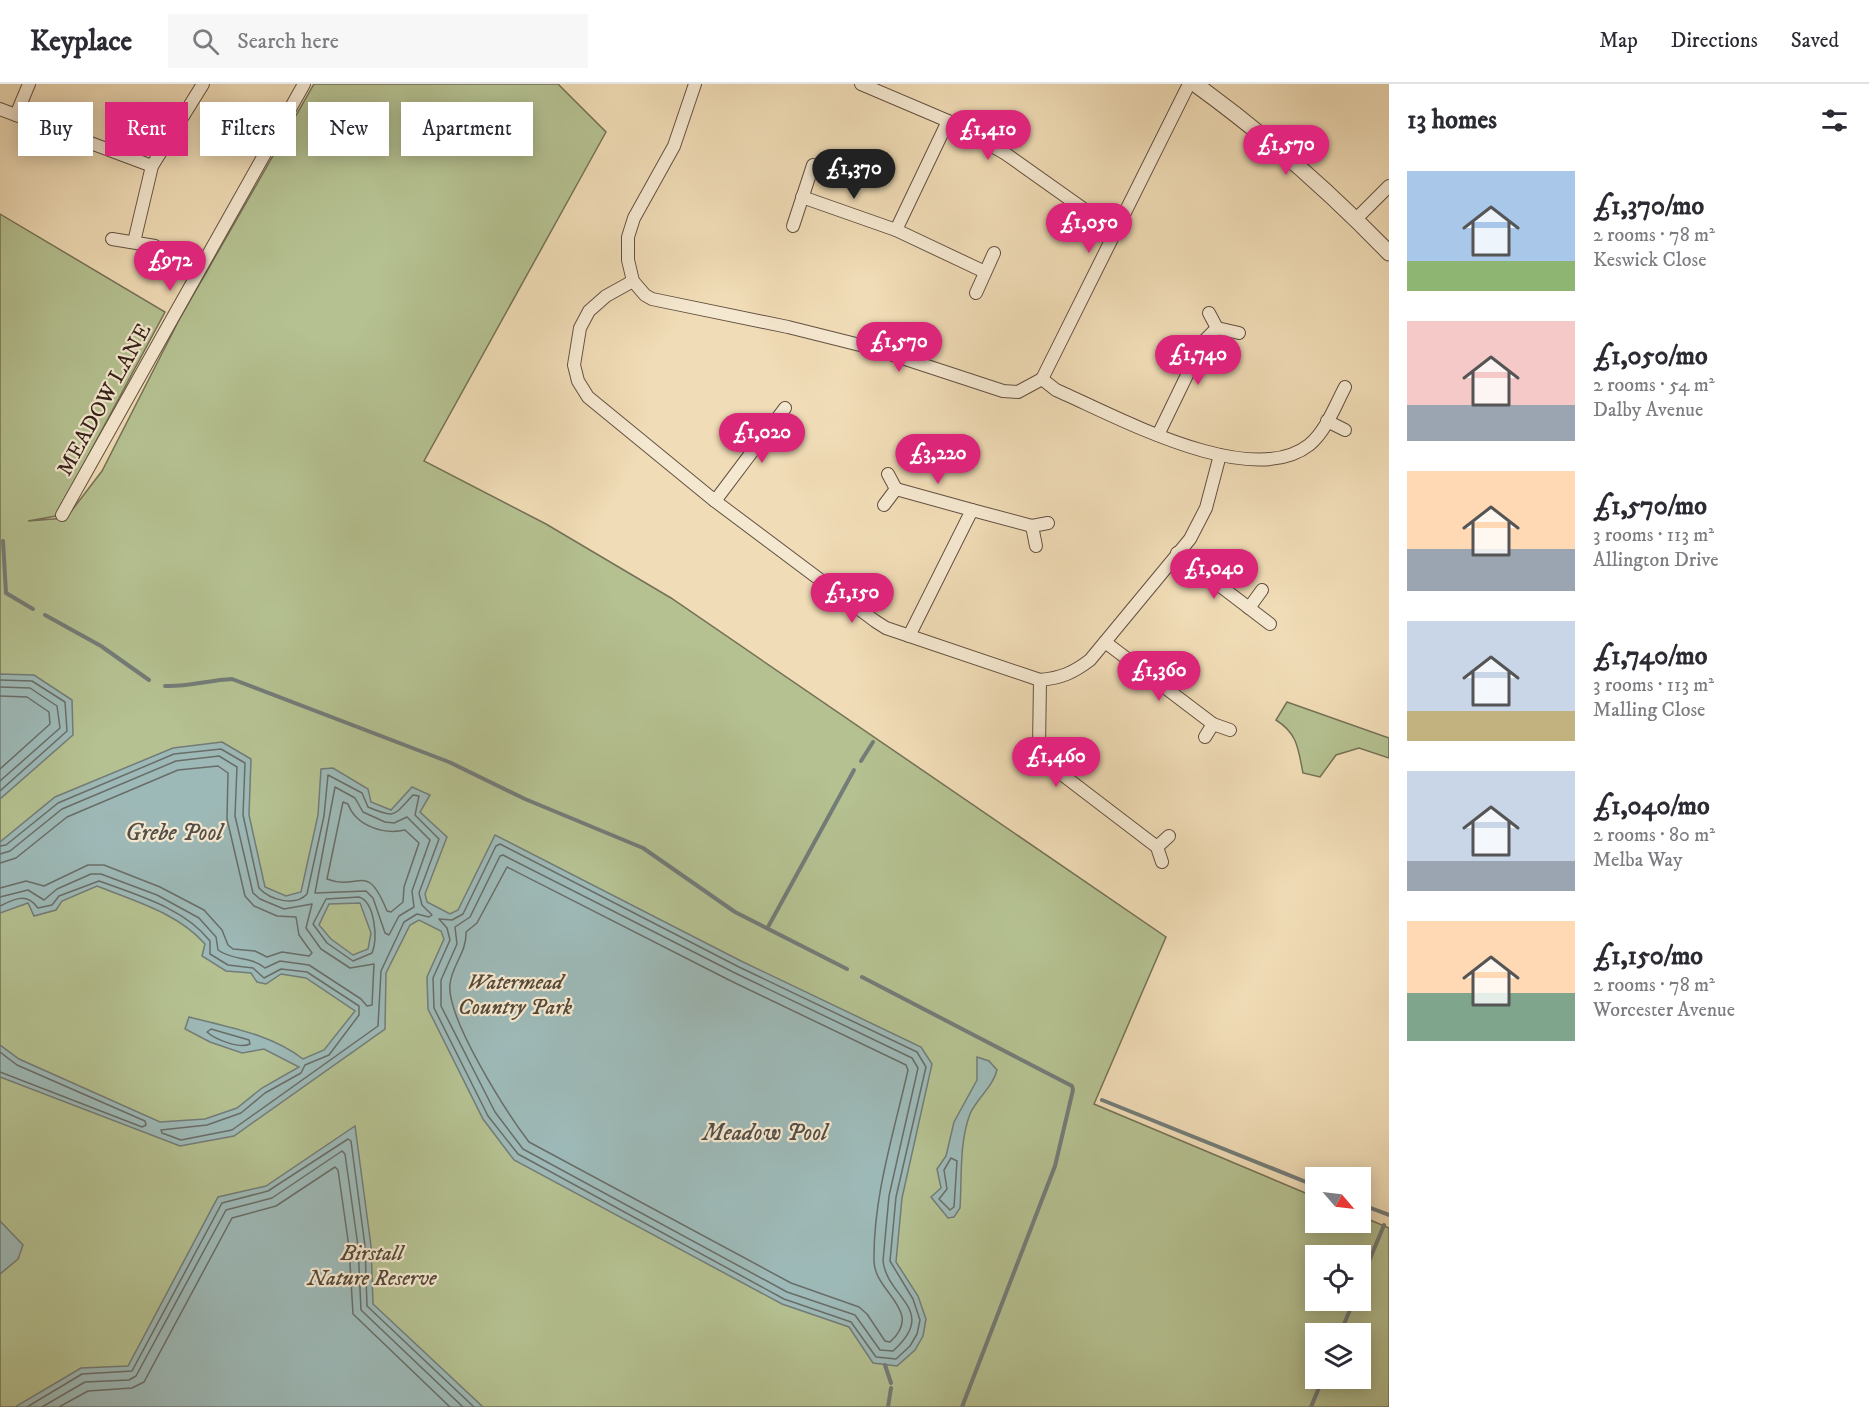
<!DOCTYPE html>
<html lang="en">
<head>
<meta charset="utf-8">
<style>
  :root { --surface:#fff; --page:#f7f7f7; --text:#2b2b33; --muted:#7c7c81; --line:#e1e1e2; --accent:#db2777 }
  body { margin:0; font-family:"IM FELL DW Pica",serif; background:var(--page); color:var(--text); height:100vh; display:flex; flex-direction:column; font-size:22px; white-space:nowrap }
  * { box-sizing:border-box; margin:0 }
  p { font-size:20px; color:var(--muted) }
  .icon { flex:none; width:33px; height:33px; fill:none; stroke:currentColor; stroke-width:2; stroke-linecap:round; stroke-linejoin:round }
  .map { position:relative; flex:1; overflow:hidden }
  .panel { display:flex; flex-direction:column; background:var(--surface); width:480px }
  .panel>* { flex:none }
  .guide { position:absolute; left:18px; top:18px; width:570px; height:54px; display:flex; gap:12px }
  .needle { width:39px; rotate:118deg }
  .fabs { position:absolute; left:1305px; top:1083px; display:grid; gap:12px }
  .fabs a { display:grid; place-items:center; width:66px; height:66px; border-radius:0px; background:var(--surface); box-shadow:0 3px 15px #0003; font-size:30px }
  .price { position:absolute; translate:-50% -51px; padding:0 14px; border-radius:21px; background:var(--accent); color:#fff; font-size:20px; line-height:39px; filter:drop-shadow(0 2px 3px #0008) }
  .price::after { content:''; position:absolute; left:50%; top:36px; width:18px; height:14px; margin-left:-9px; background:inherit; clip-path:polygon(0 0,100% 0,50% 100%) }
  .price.selected { background:#222; color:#fff }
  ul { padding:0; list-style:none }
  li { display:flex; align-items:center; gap:18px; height:150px; padding:0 18px }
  li span { display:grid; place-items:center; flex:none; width:168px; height:120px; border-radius:0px; color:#555 }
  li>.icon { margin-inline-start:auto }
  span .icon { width:72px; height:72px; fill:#fffc; stroke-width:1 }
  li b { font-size:26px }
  h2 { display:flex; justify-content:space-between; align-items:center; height:72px; padding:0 18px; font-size:26px }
  .tag { padding:0 21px; border-radius:0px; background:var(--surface); box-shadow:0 3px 15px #0003; font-size:21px; line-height:54px }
  .tag.selected { background:var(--accent); color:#fff }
  header { display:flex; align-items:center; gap:36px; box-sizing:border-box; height:84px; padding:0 30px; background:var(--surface); border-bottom:2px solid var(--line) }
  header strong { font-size:28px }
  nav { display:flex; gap:33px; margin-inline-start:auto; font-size:21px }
  .search { width:420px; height:54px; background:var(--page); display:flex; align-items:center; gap:15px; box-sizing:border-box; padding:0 21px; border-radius:0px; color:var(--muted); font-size:22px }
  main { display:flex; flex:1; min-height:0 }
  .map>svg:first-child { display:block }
</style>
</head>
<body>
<header>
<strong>Keyplace</strong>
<div class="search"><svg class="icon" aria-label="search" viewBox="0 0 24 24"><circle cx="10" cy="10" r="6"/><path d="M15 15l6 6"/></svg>Search here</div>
<nav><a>Map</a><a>Directions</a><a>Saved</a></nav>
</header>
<main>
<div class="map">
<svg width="1389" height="1323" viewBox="0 0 1389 1323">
  <rect width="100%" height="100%" fill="#f0dcb6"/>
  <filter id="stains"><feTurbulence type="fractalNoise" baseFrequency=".00333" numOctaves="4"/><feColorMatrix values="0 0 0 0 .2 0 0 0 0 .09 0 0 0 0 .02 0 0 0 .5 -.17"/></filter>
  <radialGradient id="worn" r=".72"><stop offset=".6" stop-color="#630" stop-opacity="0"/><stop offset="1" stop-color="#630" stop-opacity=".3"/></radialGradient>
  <!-- green -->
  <g fill="#b5c191" stroke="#757156" stroke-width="1.5" fill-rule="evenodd">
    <path d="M314,0H558L606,48L424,377L546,440L671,514L1166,853L1094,1020L1315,1113L1316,1138H1360L1361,1132L1389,1144V1323H0V130L165,228L56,432L28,437L66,434L102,387L179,236ZM1316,1172H1360V1216H1316ZM1316,1250H1360V1294H1316Z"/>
    <path d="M1287,618L1389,654V674L1359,664L1336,671L1320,693L1303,689C1298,665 1298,650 1276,636Z"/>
  </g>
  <!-- water -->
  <g fill="#9db9b7" stroke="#737c78" stroke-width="1.5" fill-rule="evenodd">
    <polygon points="0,590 34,591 72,616 73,651 0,715"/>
    <path d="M222,658L251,675L249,731L265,803L286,812L301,808L318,731L321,685L333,684L368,705L371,718L391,726L412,703L430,711L420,728L447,753L425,810L427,818L450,830L458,826L495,751L741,877L921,963L932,980L902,1114L896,1178L918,1212L926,1235L923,1252L915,1266L897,1282L873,1279L849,1243L782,1220L514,1076L483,1035L428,925L427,893L444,855L441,847L419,836L410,841L386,889L385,945L234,1052L180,1062L0,993V961L19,975L160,1038L205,1035L237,1024L262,1004L299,983L264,965L242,969L210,958L185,945L189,933C228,943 271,950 303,975L324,966L355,927L306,894L281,890L266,900L257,898L251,889L226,887L202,872L205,860C178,829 134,817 97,802L62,817L56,826L34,832L28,819L0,829V758L55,713L173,664ZM360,819L371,849L368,865L353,871L331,855L319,841L329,820Z"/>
    <path d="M977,973L989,977L997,986C993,1003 977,1014 970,1030C959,1059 962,1094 960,1124L954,1133L948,1134L931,1113L941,1104L937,1085L946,1072L954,1038L977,996Z"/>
    <polygon points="355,1042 371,1162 373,1220 483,1323 15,1323 81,1284 128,1282 218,1113 266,1102"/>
    <polygon points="0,1137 23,1161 18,1175 0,1190"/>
  </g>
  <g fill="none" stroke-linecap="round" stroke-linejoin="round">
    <!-- shore -->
    <g stroke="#696d68" stroke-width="1.5">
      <polyline points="0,596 32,597 65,618 67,647 0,707"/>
      <polyline points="0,603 30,604 57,622 60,644 0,697"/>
      <polyline points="0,612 27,613 49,628 50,640 0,685"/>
      <polygon points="335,703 355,714 363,728 385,738 394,739 407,733 430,756 412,807 414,823 399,832 389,851 385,849 373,814 366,807 315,809"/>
      <path d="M343,718L348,720C356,742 384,751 405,746L419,759L404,803L403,818L391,828L387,827C366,775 360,808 327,795Z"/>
      <polygon points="500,760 739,883 917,968 926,983 896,1113 890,1177 913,1215 920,1236 917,1250 910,1262 896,1275 876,1273 851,1238 784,1215 518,1070 488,1032 434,924 433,894 450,856 447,844 439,835 452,836 463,830 496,762"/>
      <path d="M0,762L6,761L58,719L174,670L221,665L245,679L243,731L259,804C270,816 295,823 307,810L324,732L328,691L362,709L368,723C396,735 393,732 413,711L419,712L415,731L439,755L419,809L422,821L432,831L429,833L417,830L404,838L381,887L378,942L232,1046L181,1056L162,1049L161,1046L207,1041L241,1029L265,1009L301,989L305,981L329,971L359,931V922L307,888L281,885L264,894L253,884L228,881L210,870V857C184,824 137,811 99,797L59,812L52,821L38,824C27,809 16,814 0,822"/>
      <path d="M0,770L10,767L62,725L176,677L219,672L237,683L235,732L253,809L260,815L284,825L312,820L306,844L321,865L350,884L374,880L372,921L367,922L361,915L309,881L280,877L265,884C251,872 233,877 218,866L216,853L199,834L157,811L101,790H91L57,805L44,816L28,806L0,813"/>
      <path d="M503,771L735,889L912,974L918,984L889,1112L883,1177C887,1214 939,1226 893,1267L880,1266L855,1231L787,1208L523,1065L495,1028L441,922V896L457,860L455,843L470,833L500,772Z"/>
      <polyline points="0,779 16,774 67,733 178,686 218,682 228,689 227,735 245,812 254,822 277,832 296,833 299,851 312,869 309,872 282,868 267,873 255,867 233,865 228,861 222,846 204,826 160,803 104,781 88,781 44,802 26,797 0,804"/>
      <path d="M507,783L731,897L906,981L908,986C894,1048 873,1113 874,1177C874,1208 925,1227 890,1258L885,1257L867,1230L859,1223L791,1199L529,1058C507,1029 446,934 450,900C452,881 467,868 466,848L477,839Z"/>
      <path d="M359,813C375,818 378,855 372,869L353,877L327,859L313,840L326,815Z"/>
      <path d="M211,945L249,956L250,960C240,965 216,956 207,948Z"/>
      <polyline points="0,968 17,981 145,1037 146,1041 142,1043 0,988"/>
      <polygon points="951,1074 957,1077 954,1123 950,1126 939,1115 947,1105 944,1086"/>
      <polyline points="27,1323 82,1290 132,1287 222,1119 268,1107 348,1055 351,1057 365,1162 367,1222 474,1323"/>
      <polyline points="42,1323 85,1298 129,1296 136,1292 226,1126 272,1114 342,1067 345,1070 358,1162 361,1226 463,1323"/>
      <polyline points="59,1323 88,1307 132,1304 144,1298 232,1134 276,1122 335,1083 338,1086 349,1163 353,1230 450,1323"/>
    </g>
    <!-- stream -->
    <g stroke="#737c78" stroke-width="4">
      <polyline points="3,457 6,509 33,525"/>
      <polyline points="45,531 101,562 149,596"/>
      <path d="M165,602C188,603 209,596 232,595L449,678L525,715L643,764L735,828L847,885"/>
      <polyline points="861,677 873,658"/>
      <polyline points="768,843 854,686"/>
      <polyline points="862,893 1072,1002 1073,1006 1055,1082 962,1323"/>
      <polyline points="1102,1016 1316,1102"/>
      <polyline points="1360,1120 1389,1131"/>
      <polyline points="1360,1199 1384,1141"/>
      <polyline points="1340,1250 1354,1216"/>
      <polyline points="885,1281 891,1299"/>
      <polyline points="888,1323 891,1304"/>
      <polyline points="1311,1323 1323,1294"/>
    </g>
    <!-- minor casing -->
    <g stroke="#645041" stroke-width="14">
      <g id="minor">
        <path d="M695,0L674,62L634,134L628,153V176L633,197L645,211L652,215L788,243L872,264L1003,307L1018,308L1042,295L1056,306C1116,332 1250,407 1309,361C1326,347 1335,322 1345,303"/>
        <polyline points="861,0 948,37 1006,70 1116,148"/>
        <polyline points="0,25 152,82"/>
        <polyline points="16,31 29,0"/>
        <polyline points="948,37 896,146 985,188"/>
        <polyline points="802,113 896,146"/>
        <polyline points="1356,135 1389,102"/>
        <polyline points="793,142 813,81"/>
        <polyline points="112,155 155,162"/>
        <polyline points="134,158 152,82 203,0"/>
        <path d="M633,197L606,212L589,227L580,244L574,281L578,297L588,313L715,417L875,537L886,544L1040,596C1061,594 1073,589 1090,576L1190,455L1206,424L1220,371"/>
        <polyline points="976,209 994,169"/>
        <polyline points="1209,229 1217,244"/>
        <polyline points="1042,295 1189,0"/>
        <polyline points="1327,337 1345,346"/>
        <polyline points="774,338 791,351"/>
        <polyline points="1158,351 1203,258 1217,244 1239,249"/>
        <polyline points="896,405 972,426"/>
        <polyline points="715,417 785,324"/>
        <polyline points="884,421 896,405 888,390"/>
        <polyline points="62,431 304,0"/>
        <polyline points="1032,442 1036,462"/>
        <polyline points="1177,469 1270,540"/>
        <polyline points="1249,524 1262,506"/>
        <polyline points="909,552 972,426 1032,442 1048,439"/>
        <polyline points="1105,558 1213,640 1230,646"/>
        <polyline points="1040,596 1039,663 1047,679 1157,763 1162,778"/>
        <polyline points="1205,653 1213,640"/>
        <polyline points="1157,763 1169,752"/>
      </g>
    </g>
    <!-- tertiary casing -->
    <g stroke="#645041" stroke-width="17">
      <path id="tertiary" d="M1195,0C1267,52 1327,105 1389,169"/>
    </g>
    <!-- minor -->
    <use href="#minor" stroke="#f5e8d0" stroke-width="12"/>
    <!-- tertiary -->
    <use href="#tertiary" stroke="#f5e8d0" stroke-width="15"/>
  </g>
  <g text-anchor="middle" stroke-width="4.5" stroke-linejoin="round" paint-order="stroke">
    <!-- street labels -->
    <g font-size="22" fill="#35211a" stroke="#f5e8d0">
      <text transform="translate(103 315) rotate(-61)" y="8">MEADOW LANE</text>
    </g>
    <!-- park labels -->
    <g font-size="22" font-style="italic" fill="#554938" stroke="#f5e8d0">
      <text x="515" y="905">Watermead<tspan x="515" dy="25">Country Park</tspan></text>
      <text x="372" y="1176">Birstall<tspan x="372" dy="25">Nature Reserve</tspan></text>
    </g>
    <!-- water labels -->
    <g font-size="24" font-style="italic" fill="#544f49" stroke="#f5e8d0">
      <text x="174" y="756">Grebe Pool</text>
      <text x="765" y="1056">Meadow Pool</text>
    </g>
  </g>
  <rect width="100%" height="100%" filter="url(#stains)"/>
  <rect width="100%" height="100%" fill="url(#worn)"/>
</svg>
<div class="fabs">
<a><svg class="needle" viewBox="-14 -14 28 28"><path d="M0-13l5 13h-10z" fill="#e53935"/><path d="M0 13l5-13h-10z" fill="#7c7c81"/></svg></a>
<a><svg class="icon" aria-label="locate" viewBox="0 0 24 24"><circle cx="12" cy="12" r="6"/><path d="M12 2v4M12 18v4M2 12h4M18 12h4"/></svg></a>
<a><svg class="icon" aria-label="layers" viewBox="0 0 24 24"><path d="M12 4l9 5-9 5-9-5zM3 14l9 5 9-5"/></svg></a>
</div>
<b class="price" style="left:988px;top:77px">£1,410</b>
<b class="price" style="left:1286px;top:92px">£1,570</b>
<b class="price selected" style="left:854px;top:116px">£1,370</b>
<b class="price" style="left:1089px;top:170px">£1,050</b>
<b class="price" style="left:170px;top:208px">£972</b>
<b class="price" style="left:899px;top:289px">£1,570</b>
<b class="price" style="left:1198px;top:302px">£1,740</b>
<b class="price" style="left:762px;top:380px">£1,020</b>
<b class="price" style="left:938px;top:401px">£3,220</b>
<b class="price" style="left:1214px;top:516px">£1,040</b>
<b class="price" style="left:852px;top:540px">£1,150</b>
<b class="price" style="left:1159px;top:618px">£1,360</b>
<b class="price" style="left:1056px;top:704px">£1,460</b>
<div class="guide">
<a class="tag">Buy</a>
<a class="tag selected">Rent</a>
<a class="tag">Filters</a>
<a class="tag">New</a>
<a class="tag">Apartment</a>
</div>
</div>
<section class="panel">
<h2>13 homes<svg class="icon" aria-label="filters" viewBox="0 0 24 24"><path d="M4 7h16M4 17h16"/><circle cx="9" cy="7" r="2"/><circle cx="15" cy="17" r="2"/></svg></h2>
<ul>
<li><span style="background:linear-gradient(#a9c7e8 75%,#8fb573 0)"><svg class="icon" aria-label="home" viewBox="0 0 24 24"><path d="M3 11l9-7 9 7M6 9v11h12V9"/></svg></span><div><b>£1,370/mo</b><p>2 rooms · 78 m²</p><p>Keswick Close</p></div></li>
<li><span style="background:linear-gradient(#f6c9c9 70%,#9aa5b1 0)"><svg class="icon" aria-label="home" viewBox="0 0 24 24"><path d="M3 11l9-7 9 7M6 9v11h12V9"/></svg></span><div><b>£1,050/mo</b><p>2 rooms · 54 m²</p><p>Dalby Avenue</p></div></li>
<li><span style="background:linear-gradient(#ffd9b3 65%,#9aa5b1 0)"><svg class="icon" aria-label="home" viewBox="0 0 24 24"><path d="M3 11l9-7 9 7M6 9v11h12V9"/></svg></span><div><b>£1,570/mo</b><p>3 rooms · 113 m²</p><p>Allington Drive</p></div></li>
<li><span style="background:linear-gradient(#c9d6e8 75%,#c2b280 0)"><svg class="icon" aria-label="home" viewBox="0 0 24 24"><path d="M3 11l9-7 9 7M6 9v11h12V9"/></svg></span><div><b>£1,740/mo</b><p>3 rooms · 113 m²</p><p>Malling Close</p></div></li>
<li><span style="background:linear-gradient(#c9d6e8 75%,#9aa5b1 0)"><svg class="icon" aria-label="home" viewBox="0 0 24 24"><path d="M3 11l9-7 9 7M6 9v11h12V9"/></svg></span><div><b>£1,040/mo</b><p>2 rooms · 80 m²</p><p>Melba Way</p></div></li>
<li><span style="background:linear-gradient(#ffd9b3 60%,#7fa58c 0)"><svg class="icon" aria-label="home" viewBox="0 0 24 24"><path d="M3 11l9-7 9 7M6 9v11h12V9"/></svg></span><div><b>£1,150/mo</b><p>2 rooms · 78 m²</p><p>Worcester Avenue</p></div></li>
</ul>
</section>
</main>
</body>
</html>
